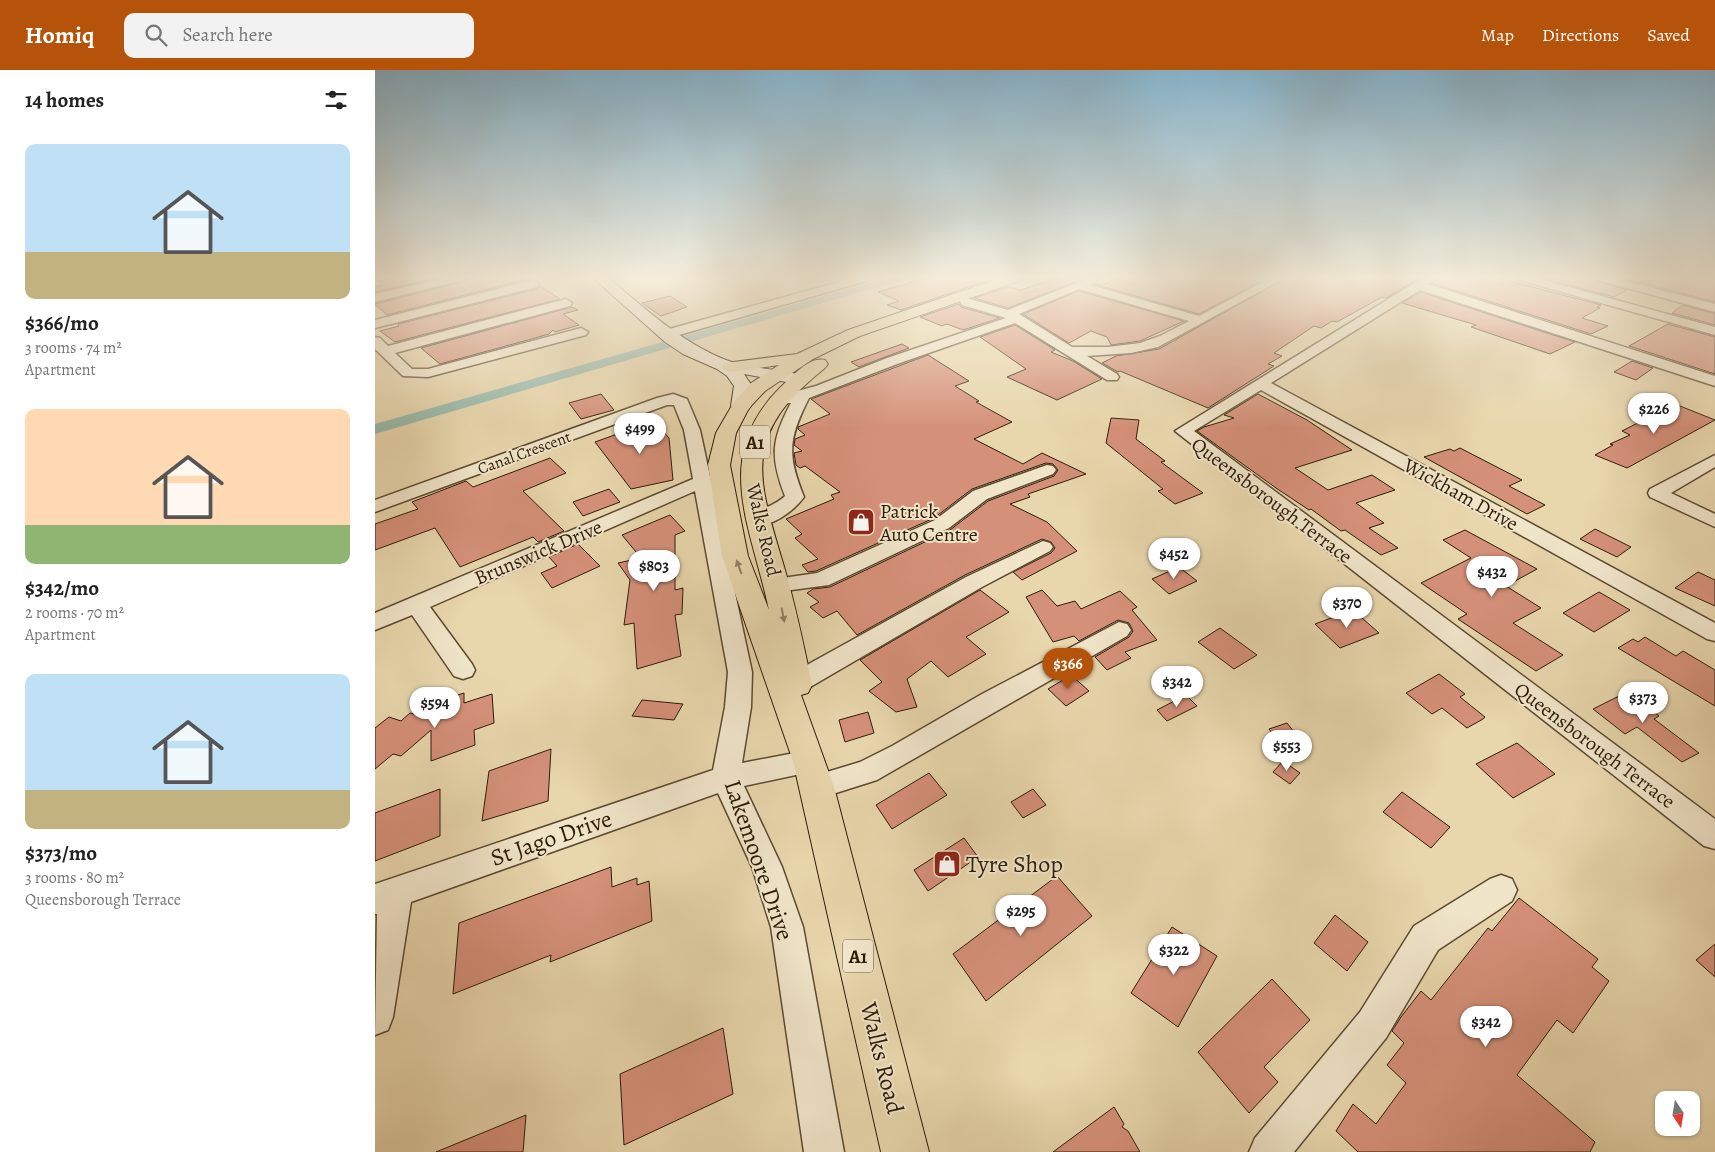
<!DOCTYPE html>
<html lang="en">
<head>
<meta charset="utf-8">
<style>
  :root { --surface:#fff; --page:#f2f2f2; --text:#222; --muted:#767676; --accent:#b45309 }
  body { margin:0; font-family:Alegreya,serif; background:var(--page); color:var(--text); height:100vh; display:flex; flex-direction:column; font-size:19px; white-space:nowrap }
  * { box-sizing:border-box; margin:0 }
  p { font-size:16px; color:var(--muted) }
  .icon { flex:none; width:28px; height:28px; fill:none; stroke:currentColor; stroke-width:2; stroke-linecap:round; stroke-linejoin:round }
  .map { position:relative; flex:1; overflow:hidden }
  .panel { display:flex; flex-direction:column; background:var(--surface); width:375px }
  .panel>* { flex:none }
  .needle { width:32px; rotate:168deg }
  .tools { position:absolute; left:1280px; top:1021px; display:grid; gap:10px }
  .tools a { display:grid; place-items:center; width:45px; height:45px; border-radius:10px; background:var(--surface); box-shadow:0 1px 4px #0004; font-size:25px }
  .price { position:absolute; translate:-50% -42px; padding:0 11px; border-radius:18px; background:#fff; color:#222; font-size:16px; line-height:32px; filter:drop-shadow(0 1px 2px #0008) }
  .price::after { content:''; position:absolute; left:50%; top:30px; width:15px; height:11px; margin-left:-8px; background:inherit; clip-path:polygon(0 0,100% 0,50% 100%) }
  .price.current { background:var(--accent); color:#fff }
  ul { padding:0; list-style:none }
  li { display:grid; align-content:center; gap:10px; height:265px; padding:0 25px }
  li span { display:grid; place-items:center; height:155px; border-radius:10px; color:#555 }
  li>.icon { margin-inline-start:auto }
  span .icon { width:90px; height:90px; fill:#fffc; stroke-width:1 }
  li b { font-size:21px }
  h2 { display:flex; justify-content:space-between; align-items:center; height:60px; padding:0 25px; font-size:21px }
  header { display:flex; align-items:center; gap:30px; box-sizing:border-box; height:70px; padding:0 25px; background:var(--accent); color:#fff }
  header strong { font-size:24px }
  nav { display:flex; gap:28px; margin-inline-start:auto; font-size:18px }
  .search { width:350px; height:45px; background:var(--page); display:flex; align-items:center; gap:12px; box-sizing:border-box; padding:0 18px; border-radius:10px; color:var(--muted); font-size:19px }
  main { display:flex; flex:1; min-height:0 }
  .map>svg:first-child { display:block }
</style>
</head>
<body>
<header>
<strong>Homiq</strong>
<div class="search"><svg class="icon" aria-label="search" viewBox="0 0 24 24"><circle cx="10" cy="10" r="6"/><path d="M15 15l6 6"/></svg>Search here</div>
<nav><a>Map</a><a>Directions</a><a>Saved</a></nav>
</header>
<main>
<section class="panel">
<h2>14 homes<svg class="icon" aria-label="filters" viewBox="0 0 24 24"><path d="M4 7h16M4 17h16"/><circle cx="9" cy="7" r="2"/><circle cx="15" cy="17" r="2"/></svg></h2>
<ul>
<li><span style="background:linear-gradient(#bfe0f5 70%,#c2b280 0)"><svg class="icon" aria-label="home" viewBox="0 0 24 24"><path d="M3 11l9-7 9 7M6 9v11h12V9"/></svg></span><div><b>$366/mo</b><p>3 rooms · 74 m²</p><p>Apartment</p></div></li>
<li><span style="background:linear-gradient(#ffd9b3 75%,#8fb573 0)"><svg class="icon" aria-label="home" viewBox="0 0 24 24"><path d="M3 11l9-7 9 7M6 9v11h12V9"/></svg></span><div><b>$342/mo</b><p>2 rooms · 70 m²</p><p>Apartment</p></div></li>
<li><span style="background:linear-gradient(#bfe0f5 75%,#c2b280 0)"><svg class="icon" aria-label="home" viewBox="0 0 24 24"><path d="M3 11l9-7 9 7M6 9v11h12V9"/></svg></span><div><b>$373/mo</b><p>3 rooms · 80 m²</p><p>Queensborough Terrace</p></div></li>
</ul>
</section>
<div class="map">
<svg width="1340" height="1082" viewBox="0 0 1340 1082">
  <rect width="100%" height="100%" fill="#e8d6ac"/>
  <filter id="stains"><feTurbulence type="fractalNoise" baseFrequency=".004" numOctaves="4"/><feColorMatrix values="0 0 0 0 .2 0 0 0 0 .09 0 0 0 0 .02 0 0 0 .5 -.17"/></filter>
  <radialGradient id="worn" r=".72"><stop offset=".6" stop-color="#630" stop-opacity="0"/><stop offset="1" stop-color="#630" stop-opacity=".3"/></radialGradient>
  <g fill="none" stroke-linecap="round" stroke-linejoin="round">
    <!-- canal -->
    <polygon fill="#97b9ab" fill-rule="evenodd" points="515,207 532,207 530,209 0,364 0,354"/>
  </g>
  <!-- building -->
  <g fill="#d59079" stroke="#2d1c07">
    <polygon points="22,207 67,207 0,222 0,217 7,215 3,211"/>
    <polygon points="95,207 147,207 152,209 12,245 0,234 91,211"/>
    <polygon points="555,207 604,207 614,210 526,240 512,235 524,231 503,222"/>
    <polygon points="686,207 708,209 633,238 599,228 634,217 645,220"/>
    <polygon points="745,207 894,207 824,244 719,214 727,215"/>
    <polygon points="913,207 1046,207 1011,228 1007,227 962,252 957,251 946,258 939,256 899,283 907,286 893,294 899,296 833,338 745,301 743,302 727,293 741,286 784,279"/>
    <polygon points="1065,207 1119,207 1226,235 1222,237 1225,238 1207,248 1233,256 1216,264 1057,213"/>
    <polygon points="1164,207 1215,207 1219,211 1252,220 1239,227"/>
    <polygon points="1241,207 1340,207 1340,232 1265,212"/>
    <polygon points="165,216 185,229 20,272 5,261 24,256 23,254 162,219"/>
    <polygon points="704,221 809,251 765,271 736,275 732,267 716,261 694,273 648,244"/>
    <polygon points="1045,222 1200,272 1175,284 1096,257 1101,255 1027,233"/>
    <polygon points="295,226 312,237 286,246 267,233"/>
    <polygon points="584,234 586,237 625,248 588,260 572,254 567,256 545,247"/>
    <polygon points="1308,235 1340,244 1340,255 1297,243"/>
    <polygon points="197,237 203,240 188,244 204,255 180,262 178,260 174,264 153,270 65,294 46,278"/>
    <polygon points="1293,254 1340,267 1340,304 1254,276"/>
    <polygon points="640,255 680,280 676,282 698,291 727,309 682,330 632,307 651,299 605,267"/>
    <polygon points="527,274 534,278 484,297 476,292"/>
    <polygon points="553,285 594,311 580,316 604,331 601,332 637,352 599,369 648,394 667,383 711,404 653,424 655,427 635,434 672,452 702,481 647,510 638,502 676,483 680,478 676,472 667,469 590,505 482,565 462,541 448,548 435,537 444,532 432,523 438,519 455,517 575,460 613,431 679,406 683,400 678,394 671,393 597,419 559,448 441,501 433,502 427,495 443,489 420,468 427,464 411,449 459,429 456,425 465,422 430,396 425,398 421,395 419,383 427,381 419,375 420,369 430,365 423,359 423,357 455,344 436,329"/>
    <polygon points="1257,291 1278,298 1261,310 1239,302"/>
    <polygon points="226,324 239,340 206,349 194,333"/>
    <polygon points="883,324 932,350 977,380 920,398 953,420 997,405 1020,420 981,433 1009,453 994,458 1023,478 1006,485 970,460 966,461 936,439 934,440 901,418 822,361 829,357 859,348 849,345"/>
    <polygon points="1300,334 1340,350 1252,398 1220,385 1238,375 1235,374 1255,365 1247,361"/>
    <polygon points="736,348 764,350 761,369 790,391 786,392 828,423 800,434 783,421 788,419 731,373"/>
    <polygon points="279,351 294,368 298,410 256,419 220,372"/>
    <polygon points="1085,378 1147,410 1134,416 1170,435 1152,444 1049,387 1075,379 1079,381"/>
    <polygon points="175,388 191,403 148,421 189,461 163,472 158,467 85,497 60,458 0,480 0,454 43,439 37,432 91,411 98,417"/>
    <polygon points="234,419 245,432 208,446 198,432"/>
    <polygon points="295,445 310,461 300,465 300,520 308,518 307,544 300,545 306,586 262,599 259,553 249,555 255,510 243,493 266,488 247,465"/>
    <polygon points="1220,459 1256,477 1242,487 1205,469"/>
    <polygon points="1090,460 1162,499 1131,516 1166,538 1138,553 1188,585 1161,601 1083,549 1092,544 1046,513 1096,488 1068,470"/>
    <polygon points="203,474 225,496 177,518 166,503 182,496 174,487"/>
    <polygon points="804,497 822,511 794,524 777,509"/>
    <polygon points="1323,502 1340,510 1340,536 1300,518"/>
    <polygon points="605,520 634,542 591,567 611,584 573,607 556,591 532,609 542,637 521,642 494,621 507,612 485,590"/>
    <polygon points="667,520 682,536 700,531 706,539 745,521 762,537 757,540 782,570 750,582 756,588 732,600 720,587 754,567 758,561 754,553 743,550 704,571 699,566 678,572 651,527"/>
    <polygon points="1224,522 1255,540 1219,562 1188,543"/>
    <polygon points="978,540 1004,563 965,578 940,554"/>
    <polygon points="845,558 882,585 859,599 823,572"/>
    <polygon points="1270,567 1301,586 1308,581 1340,600 1340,636 1243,578 1258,569 1263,572"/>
    <polygon points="1064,604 1090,624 1085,627 1110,647 1108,649 1092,658 1067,638 1057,644 1031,623"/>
    <polygon points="696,605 714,621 691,636 673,619"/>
    <polygon points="1252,622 1284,646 1279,649 1324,683 1307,692 1262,657 1250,664 1218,639"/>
    <polygon points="89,623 89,633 117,624 119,653 99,660 100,675 56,691 56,660 26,686 18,684 0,699 0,658 14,647 26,651 35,643 56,649 72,643 71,629"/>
    <polygon points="811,625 822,636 792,651 782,640"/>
    <polygon points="267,630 308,634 299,650 257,646"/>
    <polygon points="493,642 499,663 470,672 464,650"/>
    <polygon points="912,653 923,667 904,673 894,659"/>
    <polygon points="1142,673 1180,704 1138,728 1101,694"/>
    <polygon points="176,679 173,731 107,751 114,701"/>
    <polygon points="908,691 925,703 915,714 898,702"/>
    <polygon points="554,703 572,725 517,759 501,735"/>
    <polygon points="65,719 65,766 0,791 0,743"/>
    <polygon points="658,719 671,735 648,748 636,732"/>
    <polygon points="1027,722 1075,757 1056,778 1008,742"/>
    <polygon points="589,768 603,787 553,821 539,800"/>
    <polygon points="236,797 237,817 262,808 262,815 274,811 277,851 175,892 176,885 78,924 84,853"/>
    <polygon points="682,806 717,846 611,931 578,884"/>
    <polygon points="1144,828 1223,889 1217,897 1234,911 1198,963 1182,950 1142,1005 1220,1072 1215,1082 983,1082 961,1061 978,1034 1001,1054 1031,1013 1012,995 1029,973 1017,961 1026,947 1046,921 1056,930 1113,858 1117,861"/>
    <polygon points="960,845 993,872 972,901 939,873"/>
    <polygon points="797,857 842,886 803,957 756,923"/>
    <polygon points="1340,874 1340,907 1321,890"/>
    <polygon points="897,909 935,950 889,997 903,1012 874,1043 823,982"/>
    <polygon points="348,958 358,1024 249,1075 245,1004"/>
    <polygon points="739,1037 749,1054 747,1057 753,1061 765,1082 678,1082"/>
    <polygon points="151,1045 148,1082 61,1082"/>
  </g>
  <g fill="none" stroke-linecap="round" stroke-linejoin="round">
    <!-- street casing -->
    <g stroke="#5c4a30" stroke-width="3">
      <g id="street">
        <polygon points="74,207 93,207 91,209 0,232 0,224"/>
        <polygon points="482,207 500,207 498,209 297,267 292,268 285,264 287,261"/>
        <path d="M717,207L722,210L715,215L824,246L897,207H911L783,277L756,283L712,286L742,304L744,307L742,310H732L640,253L522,294L434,328C413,369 412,385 429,427C419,441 395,459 377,454L374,450C382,439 400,436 410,426C395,387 396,370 416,333L396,334L394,331L396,328L441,316L512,288L631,248L587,235L585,232L587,229L591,228L633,240ZM704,219L814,251L785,266L765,273L733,277H697L644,244Z"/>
        <polygon points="1049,207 1063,207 1053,214 1340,306 1340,316 1045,220 896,313 1340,553 1340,571 1332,569 886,320 819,361 1340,749 1340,779 1329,776 800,361"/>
        <polygon points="1139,207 1157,207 1340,257 1340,265 1141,209"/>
        <polygon points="1217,207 1235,207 1340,234 1340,242 1219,209"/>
        <polygon points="158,210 164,214 162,217 0,258 0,250"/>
        <polygon points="191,229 197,233 195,236 20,283 37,299 53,299 206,258 213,262 211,265 53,307 28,306 0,279 0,267 5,268 13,276"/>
        <polygon points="298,324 312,329 325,360 377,602 376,637 367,693 435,680 445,683 449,691 445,699 435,702 369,716 407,797 428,857 469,1082 429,1082 396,857 377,797 343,723 36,832 18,947 13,960 0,965 2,844 0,844 0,814 338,700 350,637 353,602 320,421 55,537 97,594 100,600 97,606 88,609 79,606 37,545 0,560 0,543 318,409 309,360 299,335 292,335 0,442 0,430 282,328"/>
        <polygon points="1340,385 1340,397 1296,423 1340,444 1340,457 1275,427 1273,423 1275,419"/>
        <polygon points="672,395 678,396 681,400 678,404 612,429 574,458 454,515 402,522 394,520 391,515 394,510 442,503 560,450 598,421"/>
        <polygon points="668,471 675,473 678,477 675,481 607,517 430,620 421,622 412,620 409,613 412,606 591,507"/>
        <polygon points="744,552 752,554 756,560 752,566 502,710 442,729 432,726 428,717 432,708 485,692 517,676 607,624"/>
        <polygon points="1126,805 1137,809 1142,820 1137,831 1063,880 1011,968 919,1082 874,1082 880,1068 985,942 1039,856 1115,809"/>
      </g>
    </g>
    <!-- secondary casing -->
    <g stroke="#2d1c07" stroke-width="2">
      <path id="secondary" d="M217,207H232C270,238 305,272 351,290C372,298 399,299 422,304L428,305L431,309L428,313L422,314L369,304L377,316L376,336L373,340H359L356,336L359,316L352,306L342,299L308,284L290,272Z"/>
    </g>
    <!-- primary casing -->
    <g stroke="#2d1c07" stroke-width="2">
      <path id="primary" d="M629,207H649L647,210L485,266L438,289L390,321L374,338L361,363L355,395L373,486L394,540C376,454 333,383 412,311C423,301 435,287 450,290L453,294L450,298C364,366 383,408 410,500C421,538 429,576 437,615L433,623L426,625L459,717L554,1082H506L418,691L347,486L333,395L341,363L359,332L376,313L404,295L356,302L350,301L347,297L350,293L422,284L473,260Z"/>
    </g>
    <!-- street -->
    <use href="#street" fill="#f0e4c9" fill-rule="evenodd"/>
    <!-- secondary -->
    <use href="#secondary" fill="#f0e4c9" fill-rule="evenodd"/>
    <!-- primary -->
    <use href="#primary" fill="#e8d6ac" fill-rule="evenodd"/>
  </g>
  <!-- one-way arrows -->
  <defs><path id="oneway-solid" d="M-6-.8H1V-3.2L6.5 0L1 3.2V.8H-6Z" transform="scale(1.25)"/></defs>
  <g fill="#948262">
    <use href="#oneway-solid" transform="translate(364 497) rotate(-110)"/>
    <use href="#oneway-solid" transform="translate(408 545) rotate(79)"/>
  </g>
  <!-- sky -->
  <linearGradient id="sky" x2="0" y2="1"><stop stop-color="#87b6d0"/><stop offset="0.58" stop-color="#f5edda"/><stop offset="1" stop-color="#f5edda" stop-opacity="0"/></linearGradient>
  <rect width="1340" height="358" fill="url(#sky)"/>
  <!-- icons -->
  <defs>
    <g id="shop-square" transform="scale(1.4375)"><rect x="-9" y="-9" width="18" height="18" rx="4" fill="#8f2418" stroke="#f0e4c9"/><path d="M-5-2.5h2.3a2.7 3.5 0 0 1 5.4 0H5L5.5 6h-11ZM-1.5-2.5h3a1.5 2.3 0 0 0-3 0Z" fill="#fff"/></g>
  </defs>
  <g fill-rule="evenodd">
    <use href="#shop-square" x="486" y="452"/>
    <use href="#shop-square" x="572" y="794"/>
  </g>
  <g text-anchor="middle" stroke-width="4" stroke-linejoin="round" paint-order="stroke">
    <!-- far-street labels -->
    <g font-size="16" fill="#2d1c07" stroke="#f0e4c9">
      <text transform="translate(149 382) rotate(-20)" y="6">Canal Crescent</text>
    </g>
    <!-- shield labels -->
    <g fill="#f0e4c9" stroke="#685841" stroke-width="1">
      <rect x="365" y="355.5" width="30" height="33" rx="4"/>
      <rect x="468" y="869.5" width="30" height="33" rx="4"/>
    </g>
    <g font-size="19" font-weight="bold" fill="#2d1c07">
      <text x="380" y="379">A1</text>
      <text x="483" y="893">A1</text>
    </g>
    <!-- street labels -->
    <g font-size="20" fill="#2d1c07" stroke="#f0e4c9">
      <text transform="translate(1086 424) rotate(29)" y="7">Wickham Drive</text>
      <text transform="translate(897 430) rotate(37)" y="7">Queensborough Terrace</text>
      <text transform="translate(389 460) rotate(77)" y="7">Walks Road</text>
      <text transform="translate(163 482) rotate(-23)" y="7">Brunswick Drive</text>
      <text transform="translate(1220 675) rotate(37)" y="7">Queensborough Terrace</text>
    </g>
    <!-- poi labels -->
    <g font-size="20" fill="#2d1c07" stroke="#f0e4c9" text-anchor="start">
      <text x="505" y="448">Patrick<tspan x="505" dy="23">Auto Centre</tspan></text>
    </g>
    <!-- near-street labels -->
    <g font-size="24" fill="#2d1c07" stroke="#f0e4c9">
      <text transform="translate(176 768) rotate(-19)" y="8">St Jago Drive</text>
      <text transform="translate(384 790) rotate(71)" y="8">Lakemoore Drive</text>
      <text transform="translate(507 988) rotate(76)" y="8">Walks Road</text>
    </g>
    <!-- near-poi labels -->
    <g font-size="24" fill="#2d1c07" stroke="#f0e4c9" text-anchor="start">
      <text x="591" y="802">Tyre Shop</text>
    </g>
  </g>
  <rect width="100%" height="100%" filter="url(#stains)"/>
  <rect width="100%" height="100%" fill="url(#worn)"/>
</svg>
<div class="tools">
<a><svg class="needle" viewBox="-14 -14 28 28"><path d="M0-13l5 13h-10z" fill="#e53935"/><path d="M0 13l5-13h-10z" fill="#767676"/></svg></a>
</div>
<b class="price" style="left:1279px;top:365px">$226</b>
<b class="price" style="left:265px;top:385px">$499</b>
<b class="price" style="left:799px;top:510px">$452</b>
<b class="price" style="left:279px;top:522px">$803</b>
<b class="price" style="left:1117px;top:528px">$432</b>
<b class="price" style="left:972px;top:559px">$370</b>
<b class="price current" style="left:693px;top:620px">$366</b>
<b class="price" style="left:802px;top:638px">$342</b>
<b class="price" style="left:1268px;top:654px">$373</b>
<b class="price" style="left:60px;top:659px">$594</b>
<b class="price" style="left:912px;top:702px">$553</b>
<b class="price" style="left:646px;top:867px">$295</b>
<b class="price" style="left:799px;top:906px">$322</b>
<b class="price" style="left:1111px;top:978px">$342</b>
</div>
</main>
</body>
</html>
